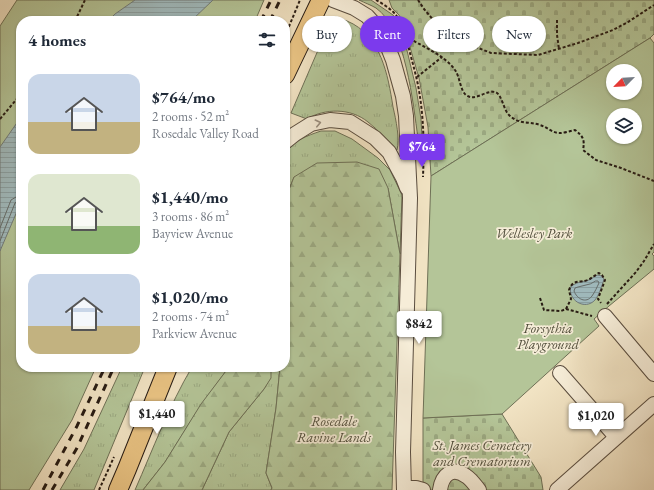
<!DOCTYPE html>
<html lang="en">
<head>
<meta charset="utf-8">
<style>
  :root { --surface:#fff; --page:#f6f6f7; --text:#1f2937; --muted:#747a83; --accent:#7c3aed }
  body { margin:0; font-family:"EB Garamond",serif; background:var(--page); color:var(--text); height:100vh; display:flex; flex-direction:column; font-size:15px; white-space:nowrap }
  * { box-sizing:border-box; margin:0 }
  p { font-size:13px; color:var(--muted) }
  .icon { flex:none; width:22px; height:22px; fill:none; stroke:currentColor; stroke-width:2; stroke-linecap:round; stroke-linejoin:round }
  .map { position:relative; flex:1; overflow:hidden }
  .panel { position:absolute; left:16px; top:16px; width:274px; height:356px; display:flex; flex-direction:column; background:var(--surface); border-radius:16px; box-shadow:0 1px 3px #0004 }
  .panel>* { flex:none }
  .top-card { position:absolute; left:302px; top:16px; width:292px; height:36px; display:flex; gap:8px }
  .needle { width:26px; rotate:246deg }
  .buttons { position:absolute; left:606px; top:64px; display:grid; gap:8px }
  .buttons a { display:grid; place-items:center; width:36px; height:36px; border-radius:50%; background:var(--surface); box-shadow:0 1px 3px #0004; font-size:20px }
  .price { position:absolute; translate:-50% -34px; padding:0 9px; border-radius:4px; background:#fff; color:#222; font-size:13px; line-height:26px; filter:drop-shadow(0 1px 2px #0008) }
  .price::after { content:''; position:absolute; left:50%; top:24px; width:12px; height:9px; margin-left:-6px; background:inherit; clip-path:polygon(0 0,100% 0,50% 100%) }
  .price.current { background:var(--accent); color:#fff }
  ul { padding:0; list-style:none }
  li { display:flex; align-items:center; gap:12px; height:100px; padding:0 12px }
  li span { display:grid; place-items:center; flex:none; width:112px; height:80px; border-radius:12px; color:#555 }
  li>.icon { margin-inline-start:auto }
  span .icon { width:48px; height:48px; fill:#fffc; stroke-width:1 }
  li b { font-size:17px }
  h2 { display:flex; justify-content:space-between; align-items:center; height:48px; padding:0 12px; font-size:17px }
  .chip { padding:0 14px; border-radius:18px; background:var(--surface); box-shadow:0 1px 3px #0004; font-size:14px; line-height:36px }
  .chip.current { background:var(--accent); color:#fff }
  .map>svg:first-child { display:block }
</style>
</head>
<body>
<div class="map">
<svg width="654" height="490" viewBox="0 0 654 490">
  <defs>
    <pattern id="grass-tufts" width="24" height="20" patternUnits="userSpaceOnUse"><rect width="24" height="20" fill="#b4c598"/><path d="M3 7l-1-3M5 7V3M7 7l1-3M15 17l-1-3M17 17v-4M19 17l1-3" fill="none" stroke="#9ba982"/></pattern>
    <pattern id="forest-firs" width="22" height="20" patternUnits="userSpaceOnUse"><rect width="22" height="20" fill="#b4c598"/><path d="M5 1l3.5 6h-7zM16 11l3.5 6h-7z" fill="#9ba982"/></pattern>
    <pattern id="cemetery-stones" width="16" height="16" patternUnits="userSpaceOnUse"><rect width="16" height="16" fill="#b4c598"/><path d="M2 7V4a2 2 0 0 1 4 0v3zM10 15v-3a2 2 0 0 1 4 0v3z" fill="#9ba982"/></pattern>
    <pattern id="water-rules" width="6" height="5" patternUnits="userSpaceOnUse"><rect width="6" height="5" fill="#a0bbbf"/><path d="M0 2.5h6" fill="none" stroke="#8aa0a3"/></pattern>
  </defs>
  <rect width="100%" height="100%" fill="#f1e3c3"/>
  <filter id="stains"><feTurbulence type="fractalNoise" baseFrequency=".005" numOctaves="4"/><feColorMatrix values="0 0 0 0 .2 0 0 0 0 .09 0 0 0 0 .02 0 0 0 .5 -.17"/></filter>
  <radialGradient id="worn" r=".72"><stop offset=".6" stop-color="#630" stop-opacity="0"/><stop offset="1" stop-color="#630" stop-opacity=".3"/></radialGradient>
  <!-- grass -->
  <g fill="url(#grass-tufts)" stroke="#6e7056">
    <path d="M359,0H371L393,15L398,22L404,38L416,88L421,119L422,138H418C413,104 406,29 376,8C371,5 365,3 359,0Z"/>
    <path d="M335,17C340,18 343,20 347,21C381,35 388,75 393,107C396,120 400,139 397,150C387,142 379,130 368,122C351,108 325,108 307,119L291,113L331,20Z"/>
    <path d="M321,131H335L352,139L378,158L390,170L402,195L400,254L388,188L294,177L285,200V151C296,140 306,136 321,131Z"/>
    <polygon points="122,367 145,367 94,490 60,490 84,449"/>
    <path d="M192,367H229L201,405L165,462L143,490H135C153,449 169,406 192,367Z"/>
    <polygon points="271,367 280,367 276,408 266,473 272,488 271,490 202,490 229,432 264,389 270,378"/>
  </g>
  <!-- forest -->
  <g fill="url(#forest-firs)" stroke="#6e7056">
    <polygon points="357,162 379,169 388,188 400,254 392,490 271,490 272,488 266,473 276,408 280,367 285,367 285,200 294,177 317,163"/>
    <polygon points="229,367 271,367 271,378 264,389 229,432 202,490 143,490 165,462 201,404"/>
  </g>
  <!-- cemetery -->
  <g fill="url(#cemetery-stones)" stroke="#6e7056">
    <polygon points="389,0 654,0 654,34 650,38 431,176 428,127 419,78 403,23 399,15 392,8"/>
    <polygon points="502,414 541,477 543,490 423,490 423,418"/>
  </g>
  <!-- park -->
  <g fill="#b4c598" stroke="#6e7056" fill-rule="evenodd">
    <polygon points="17,0 264,0 255,21 21,21 21,367 96,367 72,420 29,490 0,490 0,26"/>
    <path d="M650,38L654,43V252L652,254L654,256V269L609,306L594,319L599,326L502,414L423,418L431,176ZM613,71H635V93H613ZM613,115H635V137H613Z"/>
  </g>
  <!-- water -->
  <g fill="url(#water-rules)" stroke="#707b7a">
    <polygon points="135,0 213,0 191,21 108,21 115,14"/>
    <polygon points="21,117 21,202 0,251 0,147"/>
    <path d="M597,275L602,276L604,279C602,286 599,295 595,300C585,311 567,300 571,286L577,283L589,280Z"/>
  </g>
  <g fill="none" stroke-linecap="round" stroke-linejoin="round">
    <!-- shore -->
    <g stroke="#646b69" stroke-width="1">
      <polyline points="0,228 11,200 16,197 21,196"/>
      <polyline points="0,241 15,203 18,201 21,201"/>
      <path d="M596,281H598L599,283C597,287 595,292 592,296C586,304 577,299 574,291L575,288L578,287L590,284Z"/>
    </g>
    <!-- minor casing -->
    <g stroke="#5a4d3f" stroke-width="16">
      <g id="minor">
        <polyline points="333,0 354,8 367,16 377,27 385,40 393,60 403,96 406,116 410,198 403,452 404,490"/>
        <polyline points="285,142 295,134 311,124 330,120 350,122 375,138 389,152 403,178 407,188"/>
        <polyline points="605,316 654,374"/>
        <polyline points="560,373 616,437"/>
        <polyline points="404,488 416,488 423,490"/>
        <path d="M440,490C442,475 452,466 466,476C471,479 475,485 479,490"/>
        <polyline points="557,490 654,404"/>
      </g>
    </g>
    <!-- major casing -->
    <g stroke="#271b13" stroke-width="20">
      <g id="major">
        <polyline points="285,75 321,0"/>
        <polyline points="118,490 127,469 168,367"/>
      </g>
    </g>
    <!-- path -->
    <g stroke="#271b13" stroke-width="2" stroke-dasharray="3 2" stroke-linecap="butt">
      <path d="M376,0C383,4 391,9 396,15C403,24 406,38 409,49C413,65 418,81 420,97C424,123 424,150 423,177"/>
      <polyline points="418,0 424,9 435,22 466,43 491,53 538,55 578,43 613,30 628,22 654,5"/>
      <polyline points="557,20 557,35 559,49"/>
      <polyline points="75,21 85,0"/>
      <polyline points="285,36 300,0"/>
      <path d="M405,36C420,45 446,56 455,70C460,77 460,90 466,95C475,102 485,90 495,92C502,94 503,109 509,115C519,125 529,121 540,125C547,127 552,133 560,133C564,133 570,131 575,130C583,136 585,140 583,150L596,160L621,168L654,181"/>
      <polyline points="417,77 442,57"/>
      <polyline points="0,119 21,94"/>
      <polyline points="540,298 544,310 561,311 566,309 592,316"/>
      <polyline points="607,304 636,272 644,261 654,244"/>
      <path d="M566,309L571,299L569,290C573,279 579,283 588,280C592,278 595,275 599,273L602,275L605,280L598,299L601,303"/>
      <polyline points="99,490 114,457"/>
    </g>
    <!-- minor -->
    <use href="#minor" stroke="#f6edd8" stroke-width="14"/>
    <!-- major -->
    <use href="#major" stroke="#e8c282" stroke-width="18"/>
    <!-- rail -->
    <g stroke="#271b13" stroke-width="3" stroke-dasharray="7 7" stroke-linecap="butt">
      <polyline points="261,21 271,0"/>
      <polyline points="270,21 280,0"/>
      <polyline points="43,490 77,426 105,367"/>
      <polyline points="52,490 77,448 114,367"/>
    </g>
  </g>
  <!-- one-way arrows -->
  <defs><path id="oneway-chevron" d="M-2-3.5L2.5 0L-2 3.5" fill="none" stroke-width="1.6" stroke-linecap="round" stroke-linejoin="round"/></defs>
  <use stroke="#998e7f" href="#oneway-chevron" transform="translate(318 123) rotate(-13)"/>
  <g text-anchor="middle" stroke-width="3.5" stroke-linejoin="round" paint-order="stroke">
    <!-- park labels -->
    <g font-size="14" font-style="italic" fill="#514e3b" stroke="#f6edd8">
      <text x="534" y="238">Wellesley Park</text>
      <text x="548" y="333">Forsythia<tspan x="548" dy="16">Playground</tspan></text>
      <text x="334" y="426">Rosedale<tspan x="334" dy="16">Ravine Lands</tspan></text>
      <text x="482" y="450">St. James Cemetery<tspan x="482" dy="16">and Crematorium</tspan></text>
    </g>
  </g>
  <rect width="100%" height="100%" filter="url(#stains)"/>
  <rect width="100%" height="100%" fill="url(#worn)"/>
</svg>
<div class="buttons">
<a><svg class="needle" viewBox="-14 -14 28 28"><path d="M0-13l5 13h-10z" fill="#e53935"/><path d="M0 13l5-13h-10z" fill="#747a83"/></svg></a>
<a><svg class="icon" aria-label="layers" viewBox="0 0 24 24"><path d="M12 4l9 5-9 5-9-5zM3 14l9 5 9-5"/></svg></a>
</div>
<b class="price current" style="left:422px;top:168px">$764</b>
<b class="price" style="left:419px;top:345px">$842</b>
<b class="price" style="left:157px;top:435px">$1,440</b>
<b class="price" style="left:596px;top:437px">$1,020</b>
<div class="top-card">
<a class="chip">Buy</a>
<a class="chip current">Rent</a>
<a class="chip">Filters</a>
<a class="chip">New</a>
</div>
<section class="panel">
<h2>4 homes<svg class="icon" aria-label="filters" viewBox="0 0 24 24"><path d="M4 7h16M4 17h16"/><circle cx="9" cy="7" r="2"/><circle cx="15" cy="17" r="2"/></svg></h2>
<ul>
<li><span style="background:linear-gradient(#c9d6e8 60%,#c2b280 0)"><svg class="icon" aria-label="home" viewBox="0 0 24 24"><path d="M3 11l9-7 9 7M6 9v11h12V9"/></svg></span><div><b>$764/mo</b><p>2 rooms · 52 m²</p><p>Rosedale Valley Road</p></div></li>
<li><span style="background:linear-gradient(#dfe7d0 65%,#8fb573 0)"><svg class="icon" aria-label="home" viewBox="0 0 24 24"><path d="M3 11l9-7 9 7M6 9v11h12V9"/></svg></span><div><b>$1,440/mo</b><p>3 rooms · 86 m²</p><p>Bayview Avenue</p></div></li>
<li><span style="background:linear-gradient(#c9d6e8 65%,#c2b280 0)"><svg class="icon" aria-label="home" viewBox="0 0 24 24"><path d="M3 11l9-7 9 7M6 9v11h12V9"/></svg></span><div><b>$1,020/mo</b><p>2 rooms · 74 m²</p><p>Parkview Avenue</p></div></li>
</ul>
</section>
</div>
</body>
</html>
